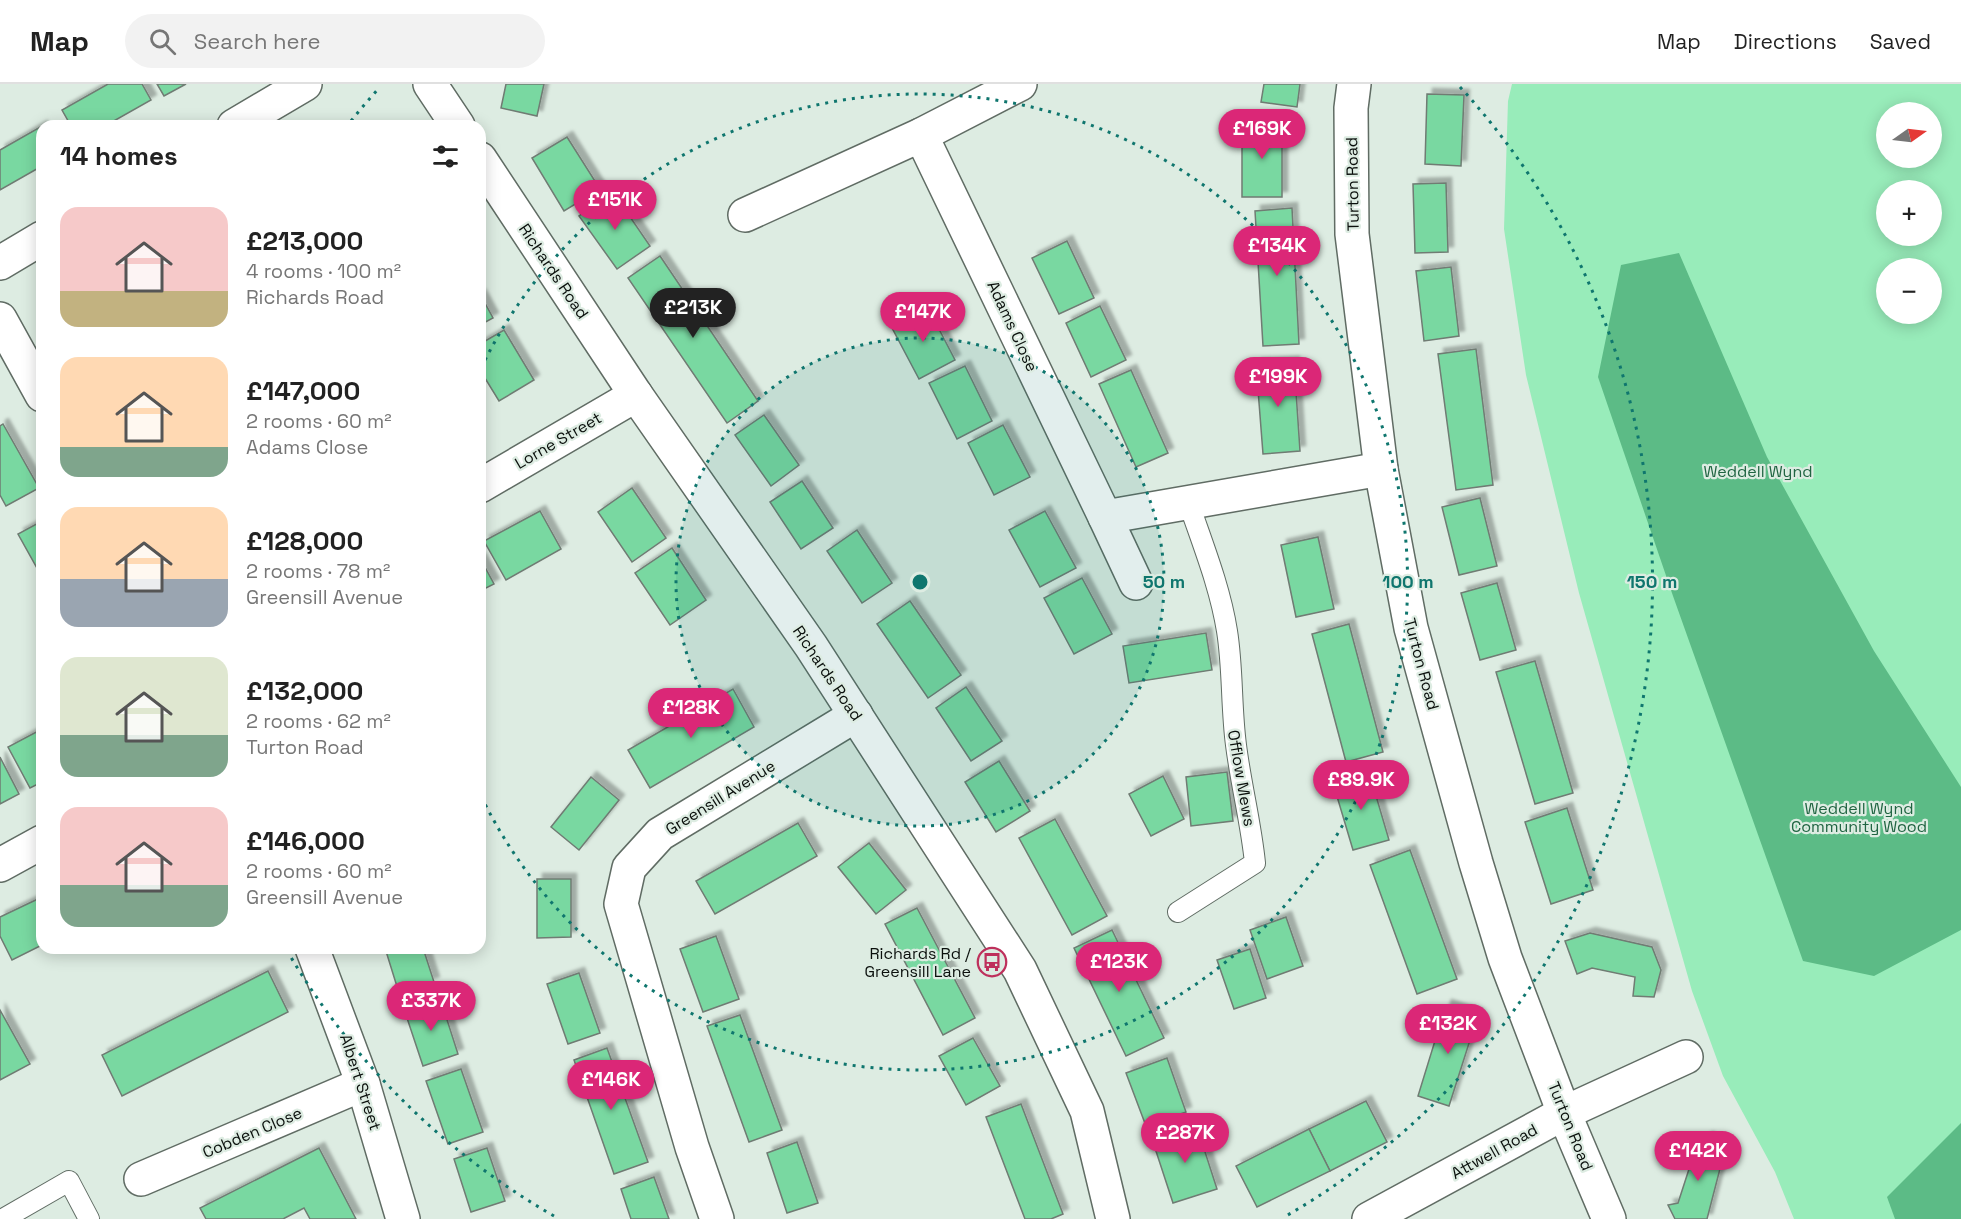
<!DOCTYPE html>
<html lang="en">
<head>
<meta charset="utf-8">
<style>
  :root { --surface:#fff; --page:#f2f2f2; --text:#222; --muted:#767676; --line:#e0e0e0; --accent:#db2777 }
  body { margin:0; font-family:"Space Grotesk",sans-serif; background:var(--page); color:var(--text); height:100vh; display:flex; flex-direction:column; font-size:22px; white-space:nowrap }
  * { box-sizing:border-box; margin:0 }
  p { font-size:20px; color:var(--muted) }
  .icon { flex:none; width:33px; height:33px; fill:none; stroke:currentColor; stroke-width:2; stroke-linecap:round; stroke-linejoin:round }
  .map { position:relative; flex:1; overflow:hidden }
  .panel { position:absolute; left:36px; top:36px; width:450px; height:834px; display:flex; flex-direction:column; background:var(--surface); border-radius:18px; box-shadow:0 3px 15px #0003 }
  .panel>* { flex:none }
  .needle { width:39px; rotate:76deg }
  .fabs { position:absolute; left:1876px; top:18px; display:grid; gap:12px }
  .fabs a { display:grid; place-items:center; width:66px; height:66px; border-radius:50%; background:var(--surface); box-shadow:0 3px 15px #0003; font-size:30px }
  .price { position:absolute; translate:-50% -51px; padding:0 14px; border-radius:21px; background:var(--accent); color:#fff; font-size:20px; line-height:39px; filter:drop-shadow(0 2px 3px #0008) }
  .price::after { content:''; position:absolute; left:50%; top:36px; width:18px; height:14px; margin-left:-9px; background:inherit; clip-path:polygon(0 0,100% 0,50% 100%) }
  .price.on { background:#222; color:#fff }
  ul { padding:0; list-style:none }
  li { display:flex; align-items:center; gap:18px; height:150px; padding:0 24px }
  li span { display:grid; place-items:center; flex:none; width:168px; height:120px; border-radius:18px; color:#555 }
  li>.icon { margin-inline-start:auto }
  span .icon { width:72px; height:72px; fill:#fffc; stroke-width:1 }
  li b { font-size:26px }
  h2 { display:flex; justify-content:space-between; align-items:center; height:72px; padding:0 24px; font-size:26px }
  header { display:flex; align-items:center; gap:36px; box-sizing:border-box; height:84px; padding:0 30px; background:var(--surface); border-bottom:2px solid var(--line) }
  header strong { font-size:28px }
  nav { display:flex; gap:33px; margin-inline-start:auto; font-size:21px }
  .search { width:420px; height:54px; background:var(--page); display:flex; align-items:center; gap:15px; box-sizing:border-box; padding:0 21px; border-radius:33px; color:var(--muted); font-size:22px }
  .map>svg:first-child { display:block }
</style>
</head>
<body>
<header>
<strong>Map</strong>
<div class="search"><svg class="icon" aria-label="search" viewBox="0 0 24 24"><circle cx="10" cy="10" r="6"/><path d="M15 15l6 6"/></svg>Search here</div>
<nav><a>Map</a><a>Directions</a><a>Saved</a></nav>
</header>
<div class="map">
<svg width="1961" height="1135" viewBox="0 0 1961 1135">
  <defs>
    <filter id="shadow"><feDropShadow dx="5.5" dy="-5.5" stdDeviation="1.5" flood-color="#0004"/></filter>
  </defs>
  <rect width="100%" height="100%" fill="#ddece2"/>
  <!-- green -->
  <path fill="#98ecba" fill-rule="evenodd" d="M1512,0H1961V1135H1794L1775,1088L1723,992L1692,907L1579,509L1526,291L1504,145L1508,17ZM1887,28H1932V74H1887ZM1887,106H1932V152H1887ZM1887,184H1932V230H1887Z"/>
  <!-- forest -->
  <g fill="#5cbb86">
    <polygon points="1679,169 1767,373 1874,567 1961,703 1961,846 1874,892 1803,877 1673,512 1598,293 1621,181"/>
    <polygon points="1961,1039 1961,1135 1895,1135 1887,1113"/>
  </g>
  <!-- building -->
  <g fill="#79d8a1" stroke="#6f7b73" stroke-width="1.5" filter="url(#shadow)">
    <polygon points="108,0 142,0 151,16 105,42 71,42 62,26"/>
    <polygon points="157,0 186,0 164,12"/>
    <polygon points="506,0 544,0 537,32 501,24"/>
    <polygon points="1264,0 1300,0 1297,23 1261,18"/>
    <polygon points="1427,10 1464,11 1461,82 1425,80"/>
    <rect x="1242" y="38" width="40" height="75"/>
    <polygon points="42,42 42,82 0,106 0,66"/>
    <polygon points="567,53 600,105 564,127 532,74"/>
    <polygon points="1446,99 1448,168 1415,169 1413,100"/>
    <polygon points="613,108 650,162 617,185 579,132"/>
    <polygon points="1292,124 1299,260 1263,262 1255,127"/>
    <polygon points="1067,157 1094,214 1059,230 1032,174"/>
    <polygon points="660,172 758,317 727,339 628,194"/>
    <polygon points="1451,183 1459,252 1424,257 1416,187"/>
    <polygon points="480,210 493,234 480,241"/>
    <polygon points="927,222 955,276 919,295 891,242"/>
    <polygon points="1100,222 1126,276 1091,293 1066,239"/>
    <polygon points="504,246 534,296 499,317 480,286 480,260"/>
    <polygon points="1476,265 1493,401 1456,406 1438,270"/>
    <polygon points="1294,278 1300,367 1263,370 1256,280"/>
    <polygon points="965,282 992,337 957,355 929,299"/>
    <polygon points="1131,286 1168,369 1136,383 1099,300"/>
    <polygon points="764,331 799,381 771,402 735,351"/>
    <polygon points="3,340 39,404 6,422 0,411 0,342"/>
    <polygon points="1003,341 1030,393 994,411 968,359"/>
    <polygon points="802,397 833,444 801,465 770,418"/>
    <polygon points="632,404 666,454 632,478 598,428"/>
    <polygon points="1480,414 1497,482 1459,491 1442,423"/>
    <polygon points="540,427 561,465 506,496 484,457"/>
    <polygon points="1045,427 1076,484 1040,503 1009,446"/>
    <polygon points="42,437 42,493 18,450"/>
    <polygon points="857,446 892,499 862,519 827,467"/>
    <polygon points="1318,453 1334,525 1296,533 1281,461"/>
    <polygon points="672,464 706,516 670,541 635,489"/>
    <polygon points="480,474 494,500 480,507"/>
    <polygon points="1082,494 1112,550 1074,570 1044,514"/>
    <polygon points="1497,499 1516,566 1480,576 1461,509"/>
    <polygon points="910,517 961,591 928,614 877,540"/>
    <polygon points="1349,540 1383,668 1346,678 1312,550"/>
    <polygon points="1206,549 1212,586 1129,599 1123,562"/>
    <polygon points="1535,577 1573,709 1535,720 1496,588"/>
    <polygon points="966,603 1002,657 971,677 936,624"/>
    <polygon points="733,605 754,643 650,704 628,666"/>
    <polygon points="42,645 42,698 30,704 8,663"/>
    <polygon points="0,673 19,710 0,720"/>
    <polygon points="999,677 1030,727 996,748 965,698"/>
    <polygon points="1227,688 1233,737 1191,742 1186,693"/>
    <polygon points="1369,688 1389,756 1353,766 1333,699"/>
    <polygon points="1163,692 1184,735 1151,752 1129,710"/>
    <polygon points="591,693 619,716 579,766 551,743"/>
    <polygon points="1567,724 1593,806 1551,820 1525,738"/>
    <polygon points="1055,735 1107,832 1072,851 1019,754"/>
    <polygon points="798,739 817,772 715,830 696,797"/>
    <polygon points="869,759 906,806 876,830 838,783"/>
    <polygon points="1410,766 1457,895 1417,910 1370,781"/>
    <polygon points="537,795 571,795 571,853 537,854"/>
    <polygon points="42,813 42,861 12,876 0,852 0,833"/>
    <polygon points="917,824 975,934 943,951 885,840"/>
    <polygon points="1286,833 1303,882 1267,895 1250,846"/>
    <polygon points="1112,846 1164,954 1126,972 1074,864"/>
    <polygon points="1590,849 1652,863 1661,886 1654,913 1633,912 1635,893 1592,884 1577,890 1565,857"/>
    <polygon points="716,852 739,915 703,928 680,865"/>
    <polygon points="385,864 423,864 434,898 399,909"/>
    <polygon points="1250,865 1266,914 1234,925 1217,876"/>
    <polygon points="268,887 288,928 122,1012 102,971"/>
    <polygon points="579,889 600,949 568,960 547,900"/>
    <polygon points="440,914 458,970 423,982 404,925"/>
    <polygon points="1446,921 1478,931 1449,1022 1418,1012"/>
    <polygon points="0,926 30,980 0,996"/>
    <polygon points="740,931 782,1046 749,1058 707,942"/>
    <polygon points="973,954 1000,1002 966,1021 939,972"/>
    <polygon points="607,964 648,1078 614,1090 574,976"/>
    <polygon points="1167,974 1186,1028 1146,1042 1126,989"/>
    <polygon points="461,985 483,1048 448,1060 426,997"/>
    <polygon points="1366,1017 1387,1058 1330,1087 1309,1045"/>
    <polygon points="1021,1020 1063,1130 1051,1135 1025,1135 986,1033"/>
    <polygon points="1196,1040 1217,1105 1173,1119 1152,1055"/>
    <polygon points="1309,1045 1330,1087 1257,1123 1236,1082"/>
    <polygon points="1708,1053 1722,1077 1707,1135 1675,1135 1668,1121 1678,1119 1690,1082 1682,1069"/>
    <polygon points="797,1058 818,1119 787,1129 767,1069"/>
    <polygon points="319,1064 356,1135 310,1135 304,1124 283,1135 206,1135 200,1124"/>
    <polygon points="487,1064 505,1117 471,1128 454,1075"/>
    <polygon points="654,1093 669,1135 631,1135 621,1105"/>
  </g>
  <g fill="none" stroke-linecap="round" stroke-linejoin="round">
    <!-- service casing -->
    <g stroke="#606c64" stroke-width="22">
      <g id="service">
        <path d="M1178,828L1255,779C1251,739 1241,701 1236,661C1231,623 1233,584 1227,547C1220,503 1203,461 1189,420"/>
        <polyline points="3,1135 69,1097 89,1135"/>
      </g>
    </g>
    <!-- minor casing -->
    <g stroke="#606c64" stroke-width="36">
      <g id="minor">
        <polyline points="430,0 458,42"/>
        <polyline points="1354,0 1351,24 1352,150 1381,385 1411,544 1476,779 1505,874 1564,1029 1609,1135"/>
        <polyline points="234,42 305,0"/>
        <polyline points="921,51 1105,433 1381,385"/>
        <polyline points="480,75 636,311 811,562 1020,886 1087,1027 1113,1135"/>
        <polyline points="745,131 921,51 1020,0"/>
        <polyline points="0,179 42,154"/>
        <polyline points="0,235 42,311"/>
        <polyline points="480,402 636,311"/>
        <polyline points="1105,433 1136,499"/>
        <polyline points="0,781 42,758"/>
        <polyline points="312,864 363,1000 403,1135"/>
        <polyline points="141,1095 363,1000"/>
        <polyline points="717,1135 692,1063 621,820 629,784 660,750 856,631"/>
        <polyline points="1369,1135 1564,1029 1686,973"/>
      </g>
    </g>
    <!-- service -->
    <use href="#service" stroke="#fff" stroke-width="20"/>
    <!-- minor -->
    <use href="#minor" stroke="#fff" stroke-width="33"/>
  </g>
  <!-- distance rings -->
  <circle cx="920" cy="498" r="244" fill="#0f766e" fill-opacity=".12"/>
  <g fill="none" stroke="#0f766e" stroke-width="3" stroke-dasharray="3 6">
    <circle cx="920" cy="498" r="244"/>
    <path d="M481 284A488 488 0 1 1 481 712"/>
    <path d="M554 1132A732 732 0 0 1 289 870M351 37A732 732 0 0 1 380 3M1460 3A732 732 0 0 1 1286 1132"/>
  </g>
  <!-- icons -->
  <defs>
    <g id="bus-ring" transform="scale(1.5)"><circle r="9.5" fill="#ddece2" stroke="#be305c" stroke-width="1.5"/><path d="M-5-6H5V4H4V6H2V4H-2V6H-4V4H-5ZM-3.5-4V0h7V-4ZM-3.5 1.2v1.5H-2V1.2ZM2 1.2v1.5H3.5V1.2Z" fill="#be305c"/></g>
  </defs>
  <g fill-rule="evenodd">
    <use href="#bus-ring" x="992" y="878"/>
  </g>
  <g text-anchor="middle" stroke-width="4.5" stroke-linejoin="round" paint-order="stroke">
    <!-- street labels -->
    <g font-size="16" fill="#0a0f0c" stroke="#ddece2">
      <text transform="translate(1352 100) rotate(-91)" y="6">Turton Road</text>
      <text transform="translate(554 187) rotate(56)" y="6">Richards Road</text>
      <text transform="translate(1013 242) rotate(65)" y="6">Adams Close</text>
      <text transform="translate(558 356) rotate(-30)" y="6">Lorne Street</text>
      <text transform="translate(1422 580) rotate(75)" y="6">Turton Road</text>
      <text transform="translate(828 589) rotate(56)" y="6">Richards Road</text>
      <text transform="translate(1242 694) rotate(80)" y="6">Offlow Mews</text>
      <text transform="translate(720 713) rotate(-32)" y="6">Greensill Avenue</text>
      <text transform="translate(361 998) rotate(72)" y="6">Albert Street</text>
      <text transform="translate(1571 1042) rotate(68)" y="6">Turton Road</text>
      <text transform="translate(252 1048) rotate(-23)" y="6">Cobden Close</text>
      <text transform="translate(1494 1067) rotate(-29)" y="6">Attwell Road</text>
    </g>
    <!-- park labels -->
    <g font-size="16" fill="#206542" stroke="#ddece2">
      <text x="1758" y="393">Weddell Wynd</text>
      <text x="1859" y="730">Weddell Wynd<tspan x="1859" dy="18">Community Wood</tspan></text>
    </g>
    <!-- poi labels -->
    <g font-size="16" fill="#0a0f0c" stroke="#ddece2" text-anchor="end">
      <text x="971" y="875">Richards Rd /<tspan x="971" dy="18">Greensill Lane</tspan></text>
    </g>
  </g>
  <circle cx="920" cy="498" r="9" fill="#0f766e" stroke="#ddece2" stroke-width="3"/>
  <g font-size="18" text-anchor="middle" font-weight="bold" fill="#0f766e" stroke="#ddece2" stroke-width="4.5" stroke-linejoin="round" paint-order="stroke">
    <text x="1164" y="504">50 m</text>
    <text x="1408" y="504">100 m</text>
    <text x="1652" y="504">150 m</text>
  </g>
</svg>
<div class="fabs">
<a><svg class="needle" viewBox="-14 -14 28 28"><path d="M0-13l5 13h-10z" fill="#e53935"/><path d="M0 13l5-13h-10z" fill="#767676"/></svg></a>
<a>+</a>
<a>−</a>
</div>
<b class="price" style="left:1262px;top:76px">£169K</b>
<b class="price" style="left:615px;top:147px">£151K</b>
<b class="price" style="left:1277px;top:193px">£134K</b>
<b class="price on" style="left:693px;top:255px">£213K</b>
<b class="price" style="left:923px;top:259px">£147K</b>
<b class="price" style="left:1278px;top:324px">£199K</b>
<b class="price" style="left:691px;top:655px">£128K</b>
<b class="price" style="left:1361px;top:727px">£89.9K</b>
<b class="price" style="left:1119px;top:909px">£123K</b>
<b class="price" style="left:431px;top:948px">£337K</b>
<b class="price" style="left:1448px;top:971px">£132K</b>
<b class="price" style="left:611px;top:1027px">£146K</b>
<b class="price" style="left:1185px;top:1080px">£287K</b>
<b class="price" style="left:1698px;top:1098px">£142K</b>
<section class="panel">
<h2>14 homes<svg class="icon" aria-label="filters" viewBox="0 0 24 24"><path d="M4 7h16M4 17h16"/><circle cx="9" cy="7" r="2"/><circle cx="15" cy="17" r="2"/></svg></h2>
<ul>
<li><span style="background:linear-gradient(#f6c9c9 70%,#c2b280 0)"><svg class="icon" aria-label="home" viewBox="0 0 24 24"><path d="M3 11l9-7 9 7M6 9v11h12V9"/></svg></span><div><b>£213,000</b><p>4 rooms · 100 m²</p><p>Richards Road</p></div></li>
<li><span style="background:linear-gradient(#ffd9b3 75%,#7fa58c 0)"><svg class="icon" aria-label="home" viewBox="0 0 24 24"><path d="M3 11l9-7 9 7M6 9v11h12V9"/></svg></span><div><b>£147,000</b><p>2 rooms · 60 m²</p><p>Adams Close</p></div></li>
<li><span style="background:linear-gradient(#ffd9b3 60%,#9aa5b1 0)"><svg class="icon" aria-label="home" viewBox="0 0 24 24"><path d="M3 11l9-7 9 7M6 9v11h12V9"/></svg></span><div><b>£128,000</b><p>2 rooms · 78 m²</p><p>Greensill Avenue</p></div></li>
<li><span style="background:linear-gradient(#dfe7d0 65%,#7fa58c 0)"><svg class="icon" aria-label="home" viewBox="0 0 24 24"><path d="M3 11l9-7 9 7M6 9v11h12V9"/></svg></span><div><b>£132,000</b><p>2 rooms · 62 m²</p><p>Turton Road</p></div></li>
<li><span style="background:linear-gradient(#f6c9c9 65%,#7fa58c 0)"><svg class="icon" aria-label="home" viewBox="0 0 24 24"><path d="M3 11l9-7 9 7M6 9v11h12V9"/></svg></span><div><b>£146,000</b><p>2 rooms · 60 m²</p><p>Greensill Avenue</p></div></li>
</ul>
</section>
</div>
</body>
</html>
